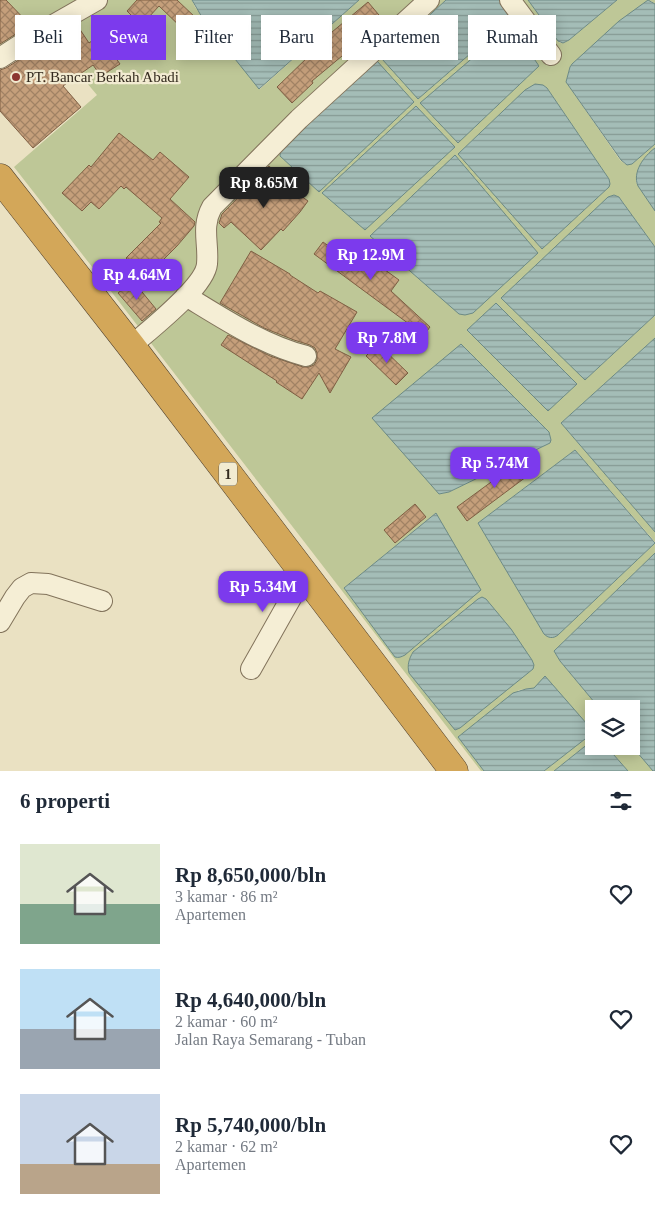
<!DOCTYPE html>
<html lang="id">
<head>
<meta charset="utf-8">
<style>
  :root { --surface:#fff; --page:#f6f6f7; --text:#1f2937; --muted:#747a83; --accent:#7c3aed }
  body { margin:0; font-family:"Times New Roman",serif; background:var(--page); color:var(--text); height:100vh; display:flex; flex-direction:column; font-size:19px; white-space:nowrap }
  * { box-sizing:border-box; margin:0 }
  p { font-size:16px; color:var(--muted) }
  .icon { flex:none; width:28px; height:28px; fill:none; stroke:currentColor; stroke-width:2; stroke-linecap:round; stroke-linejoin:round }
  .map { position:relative; height:771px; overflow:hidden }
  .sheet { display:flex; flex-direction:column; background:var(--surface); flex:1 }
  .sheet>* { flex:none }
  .hud { position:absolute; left:15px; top:15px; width:625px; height:45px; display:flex; gap:10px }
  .fabs { position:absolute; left:585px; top:700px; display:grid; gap:10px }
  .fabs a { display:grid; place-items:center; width:55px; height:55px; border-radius:0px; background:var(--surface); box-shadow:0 2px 12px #0003; font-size:25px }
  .price { position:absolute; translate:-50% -42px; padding:0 11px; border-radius:10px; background:var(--accent); color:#fff; font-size:16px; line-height:32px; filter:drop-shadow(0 1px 2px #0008) }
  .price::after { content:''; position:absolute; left:50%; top:30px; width:15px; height:11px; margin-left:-8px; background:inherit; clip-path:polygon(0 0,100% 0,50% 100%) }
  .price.current { background:#222; color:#fff }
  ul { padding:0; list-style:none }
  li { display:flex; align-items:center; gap:15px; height:125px; padding:0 20px }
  li span { display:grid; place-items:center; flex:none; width:140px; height:100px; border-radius:0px; color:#555 }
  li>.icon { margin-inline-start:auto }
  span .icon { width:60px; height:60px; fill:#fffc; stroke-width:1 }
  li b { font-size:21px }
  h2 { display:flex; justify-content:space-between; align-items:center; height:60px; padding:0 20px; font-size:21px }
  .chip { padding:0 18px; border-radius:0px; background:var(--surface); box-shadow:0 2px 12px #0003; font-size:18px; line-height:45px }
  .chip.current { background:var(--accent); color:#fff }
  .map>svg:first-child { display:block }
</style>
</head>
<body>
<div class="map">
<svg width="655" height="771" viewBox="0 0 655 771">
  <defs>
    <pattern id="water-rules" width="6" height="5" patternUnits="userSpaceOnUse" patternTransform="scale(1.25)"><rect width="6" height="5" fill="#a4bdb7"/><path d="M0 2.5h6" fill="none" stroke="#869a94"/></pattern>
    <pattern id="building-cross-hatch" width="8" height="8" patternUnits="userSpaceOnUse" patternTransform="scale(1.25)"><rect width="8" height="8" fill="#c59f7b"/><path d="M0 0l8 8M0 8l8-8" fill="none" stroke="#a18264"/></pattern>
  </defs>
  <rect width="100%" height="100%" fill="#eae1c2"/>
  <!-- grass -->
  <g fill="#bec797" fill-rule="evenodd">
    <path d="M0,0H192L195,7L260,89L359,0H446L382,59L504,0H528L560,43L565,42L569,40L617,0H655V4L651,1L572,64L570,67L566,82L620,160L625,164H632L655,144V148C642,158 640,166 636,182L655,211V247L619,197L614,195L608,197L585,380L655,315V338L561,423L655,532V542L575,450L478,523L544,634L558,635L655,543V553L554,651L560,661L600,709H594V739L554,771H544L593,732L534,689H526L519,690L459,737L484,771H481L100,277L14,167L97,95L44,32L0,62ZM535,84H538L547,88L609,179L610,184L609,187L542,249L459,153L526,90ZM550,443L449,492L439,494ZM436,513L397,657L344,588Z"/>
    <polygon points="631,745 653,771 628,771 606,746 631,746"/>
  </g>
  <!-- water -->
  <g fill="url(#water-rules)" stroke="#6c8a85">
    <polygon points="192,0 359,0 259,89 203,19"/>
    <polygon points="446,0 504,0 515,15 418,99 382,59"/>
    <polygon points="528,0 617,0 569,40 563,43 558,41"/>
    <polygon points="648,0 655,4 655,144 632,164 627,165 621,160 566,82 570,67 572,64 619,21"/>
    <polygon points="511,25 539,66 458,143 420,103"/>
    <polygon points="377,61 414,102 319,192 280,156 281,149"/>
    <polygon points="535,84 543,85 547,88 609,179 610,184 609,187 542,249 458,154 525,90"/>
    <polygon points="416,106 455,147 365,230 322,193"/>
    <path d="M655,148V211L638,186C632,172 644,156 655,148Z"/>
    <polygon points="455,155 538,253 473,313 465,315 459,314 370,236"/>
    <polygon points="614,195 619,197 621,200 655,247 655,315 585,380 501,298 608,197"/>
    <polygon points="496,303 577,384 548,411 467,330"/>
    <polygon points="655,338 655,532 561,423"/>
    <polygon points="461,344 549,432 551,440 550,443 449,492 439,494 372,418"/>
    <path d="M575,450L655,543L558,635C553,639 548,638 544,634L478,523Z"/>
    <path d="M436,513L481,590L405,655C401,657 399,658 395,657L344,588Z"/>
    <polygon points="655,553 655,771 653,771 631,745 631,709 600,709 560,661 554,651"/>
    <path d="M482,597L486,599L511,629L532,660L534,665L533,669L460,728L455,730L409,673C407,665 409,659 413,652L478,599Z"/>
    <polygon points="545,676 594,732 544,771 484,771 458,737 513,693 526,689 534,688"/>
    <polygon points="594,739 594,746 606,746 628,771 554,771"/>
  </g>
  <!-- building -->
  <g fill="url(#building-cross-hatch)" stroke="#7f5f43">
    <polygon points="0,0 6,0 30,25 0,44"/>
    <polygon points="137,0 177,0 196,18 185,31 159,6 137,30 138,32 113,54 120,64 101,76 93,65 63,86 81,107 33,148 0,111 0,70 6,68 49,41 52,45 79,28 89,43 100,35 104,41 132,16 127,11"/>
    <polygon points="368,2 384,21 312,81 313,83 292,103 277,87 310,55 308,52"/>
    <polygon points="119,133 153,160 160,152 189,177 170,199 195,222 194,226 177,246 146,277 126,258 161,223 159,222 162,218 126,187 124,189 121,186 99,209 91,202 82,211 62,193 89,165 91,167"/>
    <polygon points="269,166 281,177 278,180 308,201 300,212 283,231 281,229 261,250 231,222 224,228 219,223 222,214"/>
    <polygon points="323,242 344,257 352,246 399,280 391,291 430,327 424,335 314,254"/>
    <polygon points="251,251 290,274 290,275 318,293 320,291 357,312 335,349 351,357 330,393 319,373 302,399 276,382 277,381 221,345 228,335 270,356 303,367 309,367 314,365 317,360 317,353 315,348 310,345 294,340 264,328 220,303"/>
    <polygon points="133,281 156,309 142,321 118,293"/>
    <polygon points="378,344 408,373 396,385 366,356"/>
    <polygon points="524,458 534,471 467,521 457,507"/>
    <polygon points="415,504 426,517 395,543 384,530"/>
  </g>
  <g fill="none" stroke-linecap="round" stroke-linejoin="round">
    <!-- minor casing -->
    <g stroke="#82735b" stroke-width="22">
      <g id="minor">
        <polyline points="510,0 551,55"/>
        <polyline points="0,58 34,36 97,0"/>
        <path d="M186,296C224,319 263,345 306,356"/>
        <path d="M131,346C149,330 205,287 207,264C209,243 201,227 212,207L299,119L429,0"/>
        <polyline points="0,622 15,597 22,588 31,583 48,584 102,601"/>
        <polyline points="251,669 304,575"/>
      </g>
    </g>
    <!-- highway casing -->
    <g stroke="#50412f" stroke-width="29">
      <polyline id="highway" points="0,178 131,346 454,771"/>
    </g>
    <!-- minor -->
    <use href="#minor" stroke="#f5eed5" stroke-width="20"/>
    <!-- highway -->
    <use href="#highway" stroke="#d3a759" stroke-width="28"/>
  </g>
  <!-- markers -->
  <circle fill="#8c3630" stroke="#f2ebd1" stroke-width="2" cx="16" cy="77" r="5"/>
  <g text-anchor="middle" stroke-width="4.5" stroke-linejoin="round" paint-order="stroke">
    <!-- shield labels -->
    <rect fill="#f2ebd1" stroke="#6c6454" stroke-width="1" x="219" y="462.5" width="18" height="23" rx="4"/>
    <g font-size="14" font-weight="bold" fill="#332a1e">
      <text x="228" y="479">1</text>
    </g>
    <!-- poi labels -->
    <g font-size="15" fill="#332a1e" stroke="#f2ebd1" text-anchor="start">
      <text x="26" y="82">PT. Bancar Berkah Abadi</text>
    </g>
  </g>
</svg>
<div class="fabs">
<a><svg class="icon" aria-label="layers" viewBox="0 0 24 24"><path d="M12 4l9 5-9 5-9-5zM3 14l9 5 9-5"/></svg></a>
</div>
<b class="price current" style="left:264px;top:209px">Rp 8.65M</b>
<b class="price" style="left:371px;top:281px">Rp 12.9M</b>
<b class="price" style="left:137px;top:301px">Rp 4.64M</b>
<b class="price" style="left:387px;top:364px">Rp 7.8M</b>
<b class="price" style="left:495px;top:489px">Rp 5.74M</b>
<b class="price" style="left:263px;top:613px">Rp 5.34M</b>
<div class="hud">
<a class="chip">Beli</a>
<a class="chip current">Sewa</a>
<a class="chip">Filter</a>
<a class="chip">Baru</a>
<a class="chip">Apartemen</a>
<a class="chip">Rumah</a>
</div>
</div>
<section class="sheet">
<h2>6 properti<svg class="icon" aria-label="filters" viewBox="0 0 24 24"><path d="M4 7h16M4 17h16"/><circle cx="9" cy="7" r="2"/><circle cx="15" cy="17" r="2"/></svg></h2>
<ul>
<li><span style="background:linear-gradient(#dfe7d0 60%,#7fa58c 0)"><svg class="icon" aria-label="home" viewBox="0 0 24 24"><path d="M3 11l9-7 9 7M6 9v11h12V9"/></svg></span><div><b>Rp 8,650,000/bln</b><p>3 kamar · 86 m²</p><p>Apartemen</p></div><svg class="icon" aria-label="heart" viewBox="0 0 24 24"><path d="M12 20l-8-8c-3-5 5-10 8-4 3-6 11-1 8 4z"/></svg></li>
<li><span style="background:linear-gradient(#bfe0f5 60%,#9aa5b1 0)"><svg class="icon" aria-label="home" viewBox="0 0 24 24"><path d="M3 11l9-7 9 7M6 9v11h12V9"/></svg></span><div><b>Rp 4,640,000/bln</b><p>2 kamar · 60 m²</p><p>Jalan Raya Semarang - Tuban</p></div><svg class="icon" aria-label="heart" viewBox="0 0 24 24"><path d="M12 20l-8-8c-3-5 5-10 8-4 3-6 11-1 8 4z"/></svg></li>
<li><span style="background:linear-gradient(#c9d6e8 70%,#b9a48a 0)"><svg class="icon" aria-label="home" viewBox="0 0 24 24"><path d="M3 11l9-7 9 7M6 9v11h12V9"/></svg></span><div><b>Rp 5,740,000/bln</b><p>2 kamar · 62 m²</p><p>Apartemen</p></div><svg class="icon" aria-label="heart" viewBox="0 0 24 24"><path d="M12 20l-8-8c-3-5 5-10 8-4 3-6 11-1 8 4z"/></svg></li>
</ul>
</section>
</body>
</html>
